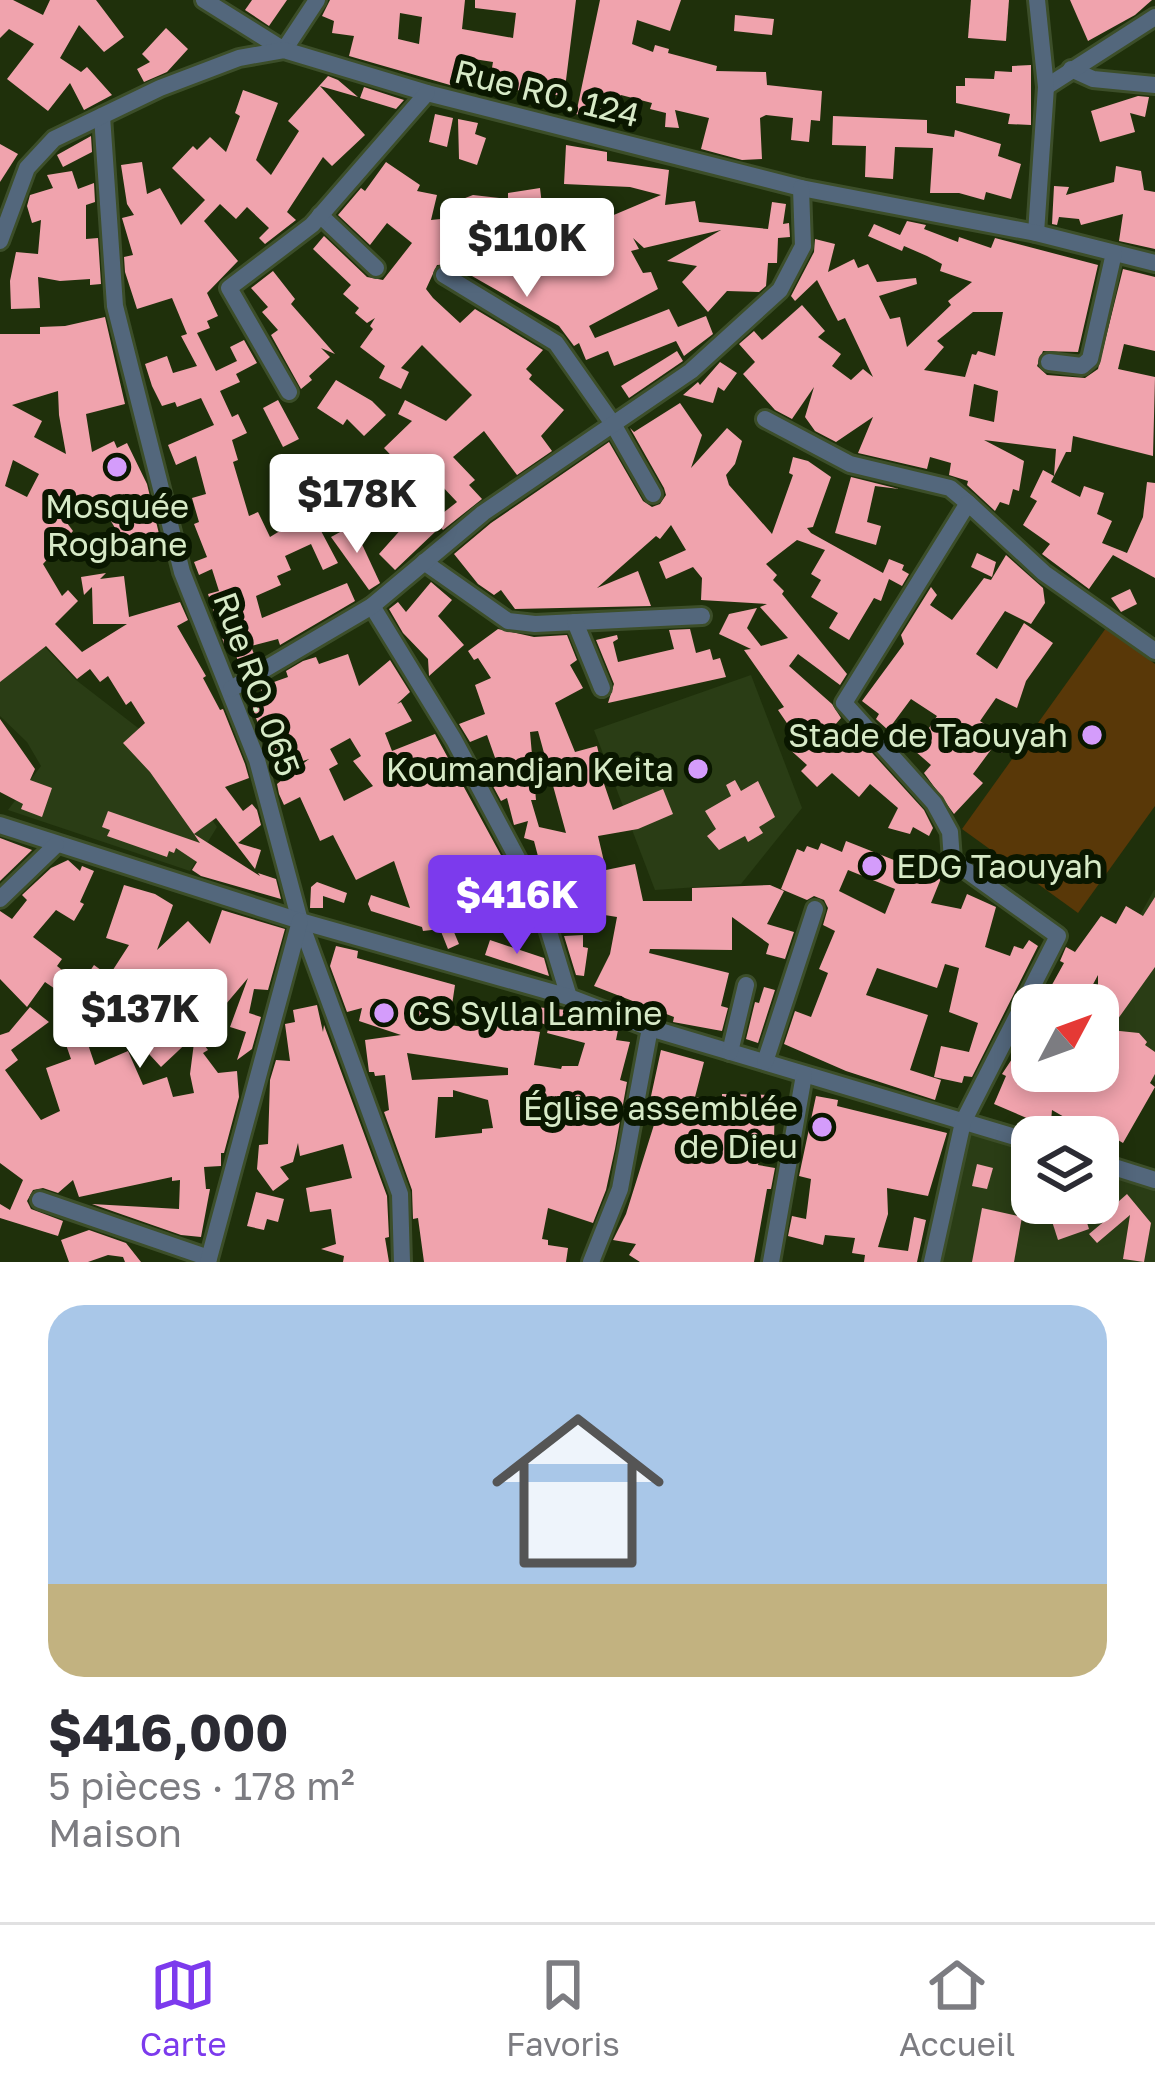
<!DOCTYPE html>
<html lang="fr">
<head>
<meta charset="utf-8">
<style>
  :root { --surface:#fff; --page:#f7f7f7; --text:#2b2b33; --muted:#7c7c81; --line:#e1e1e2; --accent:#7c3aed }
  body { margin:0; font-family:"Golos Text",sans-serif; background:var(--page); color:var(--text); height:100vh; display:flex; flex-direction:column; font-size:45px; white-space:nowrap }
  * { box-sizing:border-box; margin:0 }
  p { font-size:39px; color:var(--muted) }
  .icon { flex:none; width:66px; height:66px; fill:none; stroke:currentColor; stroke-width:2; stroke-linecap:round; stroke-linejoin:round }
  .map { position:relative; height:1262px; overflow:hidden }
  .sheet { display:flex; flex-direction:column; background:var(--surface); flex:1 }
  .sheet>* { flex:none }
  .needle { width:78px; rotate:49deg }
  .fabs { position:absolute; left:1011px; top:984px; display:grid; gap:24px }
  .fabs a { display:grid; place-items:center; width:108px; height:108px; border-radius:24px; background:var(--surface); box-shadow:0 6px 18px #0003; font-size:60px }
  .price { position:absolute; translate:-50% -102px; padding:0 27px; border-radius:12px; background:#fff; color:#222; font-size:39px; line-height:78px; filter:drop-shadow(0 3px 6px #0008) }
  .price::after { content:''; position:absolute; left:50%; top:72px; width:36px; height:27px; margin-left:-18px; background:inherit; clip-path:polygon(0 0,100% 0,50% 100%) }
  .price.current { background:var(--accent); color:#fff }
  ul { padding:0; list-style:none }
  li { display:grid; align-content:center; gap:24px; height:636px; padding:0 48px }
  li span { display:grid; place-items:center; height:372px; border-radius:36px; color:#555 }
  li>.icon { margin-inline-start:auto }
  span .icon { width:216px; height:216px; fill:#fffc; stroke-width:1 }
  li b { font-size:51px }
  .dock { display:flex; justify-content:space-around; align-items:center; height:168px; border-top:3px solid var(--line); background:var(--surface); font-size:33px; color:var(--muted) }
  .dock a { display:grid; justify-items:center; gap:6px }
  .dock .current { color:var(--accent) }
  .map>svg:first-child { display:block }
</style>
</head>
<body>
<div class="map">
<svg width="1155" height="1262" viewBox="0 0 1155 1262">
  <rect width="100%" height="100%" fill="#1f300b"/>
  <!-- built -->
  <g fill="#2a3d15">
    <polygon points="23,624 76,680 164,748 217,827 190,871 8,810 41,766 27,742 0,716 0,643"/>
    <polygon points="751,675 802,808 741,884 655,890 594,730"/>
    <polygon points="1154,890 1155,890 1155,1082 1098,1049 1100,1027 1096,1005 1142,934 1134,926"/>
    <polygon points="966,1129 1032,1149 1032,1203 1098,1203 1098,1168 1155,1191 1155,1262 937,1262"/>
  </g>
  <!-- green -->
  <polygon fill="#593808" points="1106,628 1155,664 1155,806 1078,913 962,829"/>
  <!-- building -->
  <g fill="#f0a3ad" fill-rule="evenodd">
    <polygon points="0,0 13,0 43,15 50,0 96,0 124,37 104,52 79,25 60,58 81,72 87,67 112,95 84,110 70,83 48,111 7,79 34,44 9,29 0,38"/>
    <polygon points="252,0 287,0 269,26 245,10"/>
    <path d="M330,0H465L462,29L513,38L516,13L475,8V0H576L564,96L500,88L499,92L488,91L493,62L461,57L457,87L349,56L354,36L332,33L334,21L322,16ZM400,13L422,17L419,44L398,39Z"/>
    <polygon points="600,0 681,0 670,31 637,20 632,44 653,52 655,45 669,49 668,53 717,66 716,71 766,72 767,85 822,91 820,121 811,120 809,142 791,140 793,118 766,115 760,118 762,159 742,160 701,149 709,118 675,110 679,128 665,127 666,113 650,109 652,103 621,95 611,122 576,114"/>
    <polygon points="971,0 1009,0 1006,41 968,38"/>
    <polygon points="1070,0 1152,0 1135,15 1088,41"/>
    <polygon points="735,15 774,19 772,35 734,31"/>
    <polygon points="166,28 188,49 167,72 144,82 137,69 150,62 142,54"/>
    <polygon points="1031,65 1031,125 1008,124 1010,114 956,103 956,86 965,86 965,78 994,79 995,71 1012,72 1012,66"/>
    <polygon points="328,76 338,80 358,97 320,86 365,135 332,166 323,157 287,212 296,220 265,244 259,238 269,228 247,207 236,219 220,204 204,221 238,261 207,293 218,316 207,321 210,328 197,333 216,371 237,361 230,347 244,340 257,363 236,374 240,382 220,391 232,417 238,414 247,433 232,440 238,460 233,462 249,516 258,512 270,537 311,512 338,563 323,570 311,544 285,556 291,570 277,576 281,585 256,596 262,618 347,583 355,601 280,645 278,639 251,646 256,660 240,669 233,644 225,647 208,594 219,591 212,569 199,575 194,562 207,557 194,524 199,522 192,498 206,494 196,456 176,465 168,445 214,425 201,398 177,407 175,402 162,406 152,386 145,364 167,356 173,373 197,366 181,336 187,334 172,298 137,309 125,272 124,257 133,255 122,218 134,215 127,204 121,165 142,162 147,194 160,188 181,225 205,200 172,168 193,146 197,150 210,137 226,152 240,116 235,113 243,90 278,103 256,160 271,175 299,131 288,121"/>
    <polygon points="364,87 404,100 396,109 360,98"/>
    <polygon points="1138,96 1149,97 1145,117 1130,113 1135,132 1100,142 1091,111"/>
    <polygon points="435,114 453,118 447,147 429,142"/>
    <polygon points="833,116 927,120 927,133 954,137 955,130 1001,144 998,156 1021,164 1011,199 986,192 984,200 959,193 930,193 933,148 895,147 893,179 865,177 866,146 832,145"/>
    <polygon points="458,119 478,123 475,134 486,138 477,165 459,159"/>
    <polygon points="91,136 92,152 63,167 57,155"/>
    <polygon points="0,144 18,154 0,182"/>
    <path d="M566,145L607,152V161L669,170L665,205L695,201L699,222L768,229L772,202L786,204L783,224L789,223L790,237L778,238L777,263H768L766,286L759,292L727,291L708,312L682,282L697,266L667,261L721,230L644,248L633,238L639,249L631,251L643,273L651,272L658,289L589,326L595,338L669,309L678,327L706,316L713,334L684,356L676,341L614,366L608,351L586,360L579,343L574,346L559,326L451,264L437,265L426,289L433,298L460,323L475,309L543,350L526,369L532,375L529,379L564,410L541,436L552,451L517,475L484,431L453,457L475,480L469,485L482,499L443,530L434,520L457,502L440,484L428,496L416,484L402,497L393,487L408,473L384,448L412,421L398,414L405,400L446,421L472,395L422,345L401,368L409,372L401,389L379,378L385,366L360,347L373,329L370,326L375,318L367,323L355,313L359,308L343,294L351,285L313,249L324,236L367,277L383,280L412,243L387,223L370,245L338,215L361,188L365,191L386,162L420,185L417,191L437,195L431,220L460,217V200L473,195L508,199V193L540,188L542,205L577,203L579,227L610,221L609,217L661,195L630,187L564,184ZM449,239H509L511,274L493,262L490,266Z"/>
    <polygon points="1116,166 1141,171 1144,190 1155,192 1155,249 1119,241 1123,214 1081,225 1079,219 1059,217 1057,225 1052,224 1054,186 1069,187 1066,195 1114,182"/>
    <polygon points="72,171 78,189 94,183 95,202 86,205 86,239 98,238 101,284 90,285 90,279 60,281 38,277 40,308 11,309 10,281 16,252 38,254 41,220 32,223 27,206 30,195 53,188 47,175"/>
    <path d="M907,221L926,225L924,229L958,242L959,237L991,248L995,238L1098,265L1078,352L1043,351L1037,366L1047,375L1085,378L1098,369L1123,269L1155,277V351L1124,344L1118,369L1155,377L1153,456L1073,436L1071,452H1066L1054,476L1056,449L984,440L1024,461L1019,491L1013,489L1009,505L1000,502L995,511L967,485L968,481L949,475L951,463L930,457L927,469L858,453L873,417L836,442L815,431L805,417L814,387L792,419L775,410L743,374L755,362L739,344L754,331L762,340L766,337L802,305L825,331L818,337L841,354L832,366L851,380L863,369L873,377L845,318L838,321L817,280L795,301L791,296L814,252L815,239L835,244L828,272L854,259L858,268L868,264L877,282L916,278L917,284L879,296L890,319L900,317L907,347L951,305L948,301L972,282L940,271L942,264L927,256L904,246L902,251L868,236L874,224L900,235ZM973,312H1003L995,356L978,351L976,355L972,354L965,377L924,370L944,347L937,341ZM974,384L998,391L994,422L969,416Z"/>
    <polygon points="273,271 295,299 291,304 335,354 321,348 330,357 309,376 312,380 301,389 271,335 278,330 262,312 268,307 251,288"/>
    <path d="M105,317L125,404L86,414L92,452L114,441L117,448L127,443L147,484L160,538L137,552L134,547L128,550L105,511L93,515L91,507L61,515L73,531L43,564L62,596L68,590L78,601L55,624L82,652L127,624H93L92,587L84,595L81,577L106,573L100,579L124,576L129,617L180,602L188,620L177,626L206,676L203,678L220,710L223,709L245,764L249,778L225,787L243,811L252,804L257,810L261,825L238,843L261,850L255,869L216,818L194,834L150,772L123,743L145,723L131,701L126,705L108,676L100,682L90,669L77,679L46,646L0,682V334H40V327L65,326ZM58,391L59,415L66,454L34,437L42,421L12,405ZM13,460L39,474L27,497L5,486Z"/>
    <polygon points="677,351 683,361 629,398 621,386"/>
    <polygon points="720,362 737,373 724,391 718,387 713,403 683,395 698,382 700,385"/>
    <polygon points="336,380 372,401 386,415 364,436 347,419 343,425 317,408"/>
    <polygon points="278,400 299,439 283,447 263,408"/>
    <polygon points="680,403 702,435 691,468 727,428 742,441 735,464 726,475 729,485 772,534 793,475 789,473 793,457 808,461 831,477 813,527 807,528 811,533 883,573 889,559 904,565 902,570 909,574 902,586 889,579 881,601 874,598 849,640 829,628 838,613 811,597 821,580 811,574 825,550 797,540 766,564 777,575 773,580 784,591 782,594 847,674 840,685 798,654 789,666 832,704 841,718 835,725 861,748 864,744 924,810 933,828 929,836 913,827 910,834 888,828 898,808 870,784 859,797 832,773 817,787 801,771 807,765 786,746 795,735 778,710 784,707 744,650 751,649 719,634 729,614 757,608 747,628 761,646 788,638 760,607 767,604 701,600 702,578 693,567 666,579 659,562 686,550 671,525 660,539 656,536 597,588 638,571 651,606 515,609 501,590 494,595 478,584 454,554 491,523 609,442 643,501 652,507 660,504 666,495 664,488 630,428 634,432"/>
    <polygon points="333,470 367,483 362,495 408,515 417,525 422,521 430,524 436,531 395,570 379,554 404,526 321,491"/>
    <polygon points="1043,470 1054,476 1051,482 1080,497 1084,486 1104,493 1097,514 1112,521 1102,543 1127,553 1143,517 1147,482 1155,483 1155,578 1113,555 1089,589 1042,554 1050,544 1023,525 1037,501 1030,497"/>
    <polygon points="851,477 899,489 875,486 867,522 881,526 876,545 835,533"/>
    <polygon points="353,525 380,583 369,590 331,537"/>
    <polygon points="977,553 996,562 992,577 971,567"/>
    <polygon points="1006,555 1043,588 1045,603 1031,624 1005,611 976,654 997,669 1024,623 1053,643 1026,681 1017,708 996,698 980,721 1010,741 1002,753 993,747 973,774 983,783 954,814 924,773 931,765 915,751 931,733 927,731 937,716 911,699 888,730 876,719 879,714 862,701 904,644 901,635 931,587 937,595 930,605 952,620 984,578 991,580"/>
    <polygon points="431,582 452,600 438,616 464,645 429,676 428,659 403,633 389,609 398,602 406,612"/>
    <polygon points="1130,589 1137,604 1121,612 1111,598"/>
    <path d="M498,629L534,637L567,635L577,660L570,665L583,688L555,703L575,752L597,746L603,771L600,772L613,810L663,789L673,814L638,829L598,836L606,870L635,864L643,901H692V888L770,885L784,891L767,924L794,932L785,959L766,954L769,944L732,917V950L650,949L649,953L729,973L721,1006L728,1008L722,1031L673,1022L674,1017L594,986L610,954L617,917L586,912L561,916L555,881L545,883L534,841L524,838L528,821L514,825L507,798L501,801L487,775L499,769L487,735L470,742L459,724L485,714L475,685L491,678L478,658L474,660L468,651ZM538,731L566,833L539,827L531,800H536L530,732Z"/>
    <polygon points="690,629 696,653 710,649 713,660 720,658 726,677 608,703 614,684 596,640 617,635 618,639 613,642 618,662 674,649 669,630"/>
    <path d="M348,654L359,686L390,660L410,692L397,704L401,702L412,721L385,733L392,751L435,734L527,903L509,911L506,903L451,925L459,944L448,949L440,929L423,931L422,927L371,911L368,904L371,895L410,908L394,861L356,880L333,835L320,841L300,797L284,805L279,794L277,784L309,759L273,771L251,702L264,698L260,687L288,677L286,671L303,661L316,657L319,664ZM350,738L361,756L353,761L373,786L344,801L329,769L338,764L330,749Z"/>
    <polygon points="0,719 35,769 30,780 52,788 42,817 21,809 23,804 0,792"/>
    <polygon points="735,780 741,791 758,781 775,817 759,827 763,833 748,842 745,836 719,850 707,836 716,829 705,811 731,796 726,785"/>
    <polygon points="108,811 200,843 194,834 260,876 258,873 276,879 281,899 201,876 192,870 197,862 176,848 174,853 169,851 167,857 107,836 110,830 102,827"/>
    <polygon points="0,838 32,850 0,881"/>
    <path d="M846,841L904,864L901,871L925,880L931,866L944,871L931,903L961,909L967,894L996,907L985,947L1010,956L1014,946L1023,949L1029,940L1038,946L972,1077L964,1076L962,1083L934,1077L941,1046L969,1052L978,1023L949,1012L959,968L945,964L937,988L877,968L866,995L928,1015L910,1070L941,1080L935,1100L846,1071L784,1044L795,1011L811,1017L828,973L819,969L835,931L823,925L828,908L824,900L814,896L807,900L781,889L797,849L804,852L807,846L818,850L821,843L842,852ZM848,870L895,889L885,914L839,891Z"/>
    <polygon points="68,860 80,871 82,866 94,871 80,902 84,904 74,921 56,910 33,937 62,959 57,966 78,983 67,997 45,982 27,1007 0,979 0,911 12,919 27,900 22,895 51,868"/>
    <polygon points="317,882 347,893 344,903 323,896 323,908 310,908 311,887"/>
    <path d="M124,885L155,894L173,905L157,950L188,921L210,944L222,910L285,929L268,990L254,989L249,1013L261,1017L252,1049L237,1060L246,1032L230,1027L248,978L198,1037L208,1050L203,1053L218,1073L237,1071L239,1097L224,1153H221V1166L204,1167L206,1189H210L201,1237L181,1235L92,1204L179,1209L180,1180L172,1181V1177L79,1197L73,1180L58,1193L43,1188L33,1190L27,1201L31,1209L63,1221L58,1236L0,1218V1204L10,1210L23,1180L0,1163V1035L9,1032L30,1007L49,1022L11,1050L18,1060L5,1070L41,1120L60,1111L46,1068L71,1059L57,1019L73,997L83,1004L77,1012L95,1065L128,1051L143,1085L167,1077L173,1097L194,1093L190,1074L195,1035L161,1067L127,1030L143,1016L118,998L116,1001L109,996L102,1005L93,999L101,987L86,977L94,965L109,976L129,945L106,938ZM159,974L219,995L196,1024Z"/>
    <polygon points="1155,897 1155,967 1110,1030 1139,1033 1147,1042 1145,1045 1155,1052 1155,1074 1150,1083 1155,1087 1123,1143 1096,1127 1092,1133 1052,1110 1051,1121 1036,1122 994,1104 1006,1076 1002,1074 1016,1053 1032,1058 1032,1071 1098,1071 1098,1030 1105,1019 1098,1014 1098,975 1083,1003 1063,991 1055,1005 1043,1001 1064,963 1060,961 1066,947 1075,952 1101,916 1116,924 1126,906 1143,916"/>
    <polygon points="583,935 583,947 588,948 584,976 576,975 564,936"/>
    <polygon points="490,940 544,958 549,976 485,955"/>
    <path d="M336,946L358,951L357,958L455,985L449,1025L472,1028V1025L481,1026L482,1022L540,1032L534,1065L561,1069L562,1066H578L585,1043L547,1033L549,1026L523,1016L525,1006L567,1010L566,1014L618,1030L616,1040L630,1042L620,1080L627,1082L615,1149L606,1190L593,1223L548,1208L542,1239L548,1240V1245L568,1248L566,1262H424L418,1218L413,1219L412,1190L384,1112L389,1110L385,1075L375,1076L374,1072H369L365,1040L401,1035L359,1021L362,1008L347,1012L330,966ZM407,1053L508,1068V1075L412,1080ZM453,1090L488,1100L493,1128L482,1129V1133L435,1138L438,1097H453Z"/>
    <polygon points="764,987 775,990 758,1043 746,1039 755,1002 759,1003"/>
    <polygon points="317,1005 323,1032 324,1025 387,1196 389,1237 385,1238 389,1262 343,1262 344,1256 321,1249 336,1244 331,1209 310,1212 306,1188 352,1178 343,1144 300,1156 298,1143 293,1162 280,1167 289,1179 273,1191 257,1169 259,1145 268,1144 270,1080 276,1060 290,1061 285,1024 295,1022 293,1010"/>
    <polygon points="661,1050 704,1062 695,1097 722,1103 722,1094 775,1095 774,1140 763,1140 758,1165 775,1168 771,1189 767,1189 754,1262 640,1262 629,1255 636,1244 613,1240 626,1214 658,1112 648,1110"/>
    <polygon points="816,1096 838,1100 837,1106 947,1133 928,1196 887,1188 888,1214 878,1247 908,1251 914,1217 926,1220 917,1262 864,1262 865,1255 852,1253 855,1238 825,1235 823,1245 788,1236 792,1216 806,1219 811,1179 799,1176"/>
    <polygon points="977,1164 993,1168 987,1189 972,1186"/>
    <polygon points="256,1192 284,1199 278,1222 267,1219 264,1230 247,1226"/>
    <polygon points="1127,1194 1151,1223 1144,1262 1123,1259 1130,1215 1097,1243 1089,1234 1113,1214 1109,1210"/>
    <polygon points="1081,1204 1089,1229 1058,1240 1050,1215"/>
    <polygon points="982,1208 1022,1217 1014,1262 972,1262"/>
    <polygon points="89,1230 126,1243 141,1262 125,1262 123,1257 108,1255 88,1262 69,1262 61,1240"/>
  </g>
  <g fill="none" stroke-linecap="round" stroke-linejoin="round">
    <!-- minor casing -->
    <g stroke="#3c4e29" stroke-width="22">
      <g id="minor">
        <polyline points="204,0 284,50 317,0"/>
        <polyline points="1071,69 1093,79 1155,85"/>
        <polyline points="1046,87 1155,17"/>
        <polyline points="102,116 115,306 182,572 257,760 300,921 400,1194 402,1262"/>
        <polyline points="320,215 376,268"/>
        <polyline points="1036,233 1046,87 1037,0"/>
        <polyline points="0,241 27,168 54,139 160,88 239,58 284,50 427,93 801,188 1036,233 1155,263"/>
        <polyline points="444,275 556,343 613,424 653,494"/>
        <polyline points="1049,362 1082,366 1090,359 1114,253"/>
        <polyline points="289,392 229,288 312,225 427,93"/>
        <polyline points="765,419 850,464 950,488 968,503"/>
        <polyline points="424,562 508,621 535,624 702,616"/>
        <polyline points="372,606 454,740 539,899 569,997"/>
        <polyline points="575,622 602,688"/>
        <polyline points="231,689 372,606 483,513 691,371 780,290 803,246 801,188"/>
        <polyline points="0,825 300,921 569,997 650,1028 1032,1142"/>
        <polyline points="0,899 56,845"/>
        <polyline points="730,1052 746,985"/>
        <polyline points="765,1062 815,909"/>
        <polyline points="1098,1162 1155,1180"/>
        <polyline points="40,1200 209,1258"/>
        <polyline points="208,1262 300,921"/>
        <polyline points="591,1262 620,1189 650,1028"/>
        <polyline points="771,1262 804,1075"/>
        <polyline points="932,1262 963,1122 1058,936 952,860 950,832 934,803 844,703 968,503 1044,573 1155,651"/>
      </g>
    </g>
    <!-- minor -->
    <use href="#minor" stroke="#53677c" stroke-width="16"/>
  </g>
  <!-- markers -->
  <g fill="#d49cfb" stroke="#0a1700" stroke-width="4.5">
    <circle cx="117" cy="467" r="12"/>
    <circle cx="1092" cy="735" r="12"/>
    <circle cx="698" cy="769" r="12"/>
    <circle cx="872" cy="866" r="12"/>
    <circle cx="384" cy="1013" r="12"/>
    <circle cx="822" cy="1127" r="12"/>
  </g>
  <g text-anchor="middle" stroke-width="12" stroke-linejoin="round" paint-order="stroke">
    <!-- street labels -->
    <g font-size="33" fill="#d7eac7" stroke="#0a1700">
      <text transform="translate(547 93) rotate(14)" y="12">Rue RO. 124</text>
      <text transform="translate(257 684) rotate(70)" y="12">Rue RO. 065</text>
    </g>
    <!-- poi labels -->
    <g font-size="33" fill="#d7eac7" stroke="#0a1700" text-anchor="end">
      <text x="117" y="518" text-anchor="middle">Mosquée<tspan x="117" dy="38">Rogbane</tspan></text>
      <text x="1068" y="747">Stade de Taouyah</text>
      <text x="674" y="781">Koumandjan Keita</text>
      <text x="896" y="878" text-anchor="start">EDG Taouyah</text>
      <text x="408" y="1025" text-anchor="start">CS Sylla Lamine</text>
      <text x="798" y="1120">Église assemblée<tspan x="798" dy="38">de Dieu</tspan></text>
    </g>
  </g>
</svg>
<div class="fabs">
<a><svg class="needle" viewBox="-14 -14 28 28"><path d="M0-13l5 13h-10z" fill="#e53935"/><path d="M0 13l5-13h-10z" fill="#7c7c81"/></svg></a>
<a><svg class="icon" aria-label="layers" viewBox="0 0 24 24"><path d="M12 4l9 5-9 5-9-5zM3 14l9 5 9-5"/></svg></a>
</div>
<b class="price" style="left:527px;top:300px">$110K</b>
<b class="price" style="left:357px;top:556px">$178K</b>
<b class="price current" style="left:517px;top:957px">$416K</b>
<b class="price" style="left:140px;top:1071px">$137K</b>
</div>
<section class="sheet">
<ul>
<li><span style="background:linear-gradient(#a9c7e8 75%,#c2b280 0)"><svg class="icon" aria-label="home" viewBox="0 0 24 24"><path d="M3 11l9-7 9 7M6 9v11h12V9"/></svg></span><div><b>$416,000</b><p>5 pièces · 178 m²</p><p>Maison</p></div></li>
</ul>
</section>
<nav class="dock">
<a class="current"><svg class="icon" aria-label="map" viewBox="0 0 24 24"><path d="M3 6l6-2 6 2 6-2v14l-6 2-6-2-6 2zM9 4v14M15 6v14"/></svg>Carte</a>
<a><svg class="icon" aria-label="saved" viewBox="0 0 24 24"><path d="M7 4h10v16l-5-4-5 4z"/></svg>Favoris</a>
<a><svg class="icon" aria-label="home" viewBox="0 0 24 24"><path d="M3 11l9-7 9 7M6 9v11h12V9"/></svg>Accueil</a>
</nav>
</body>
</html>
